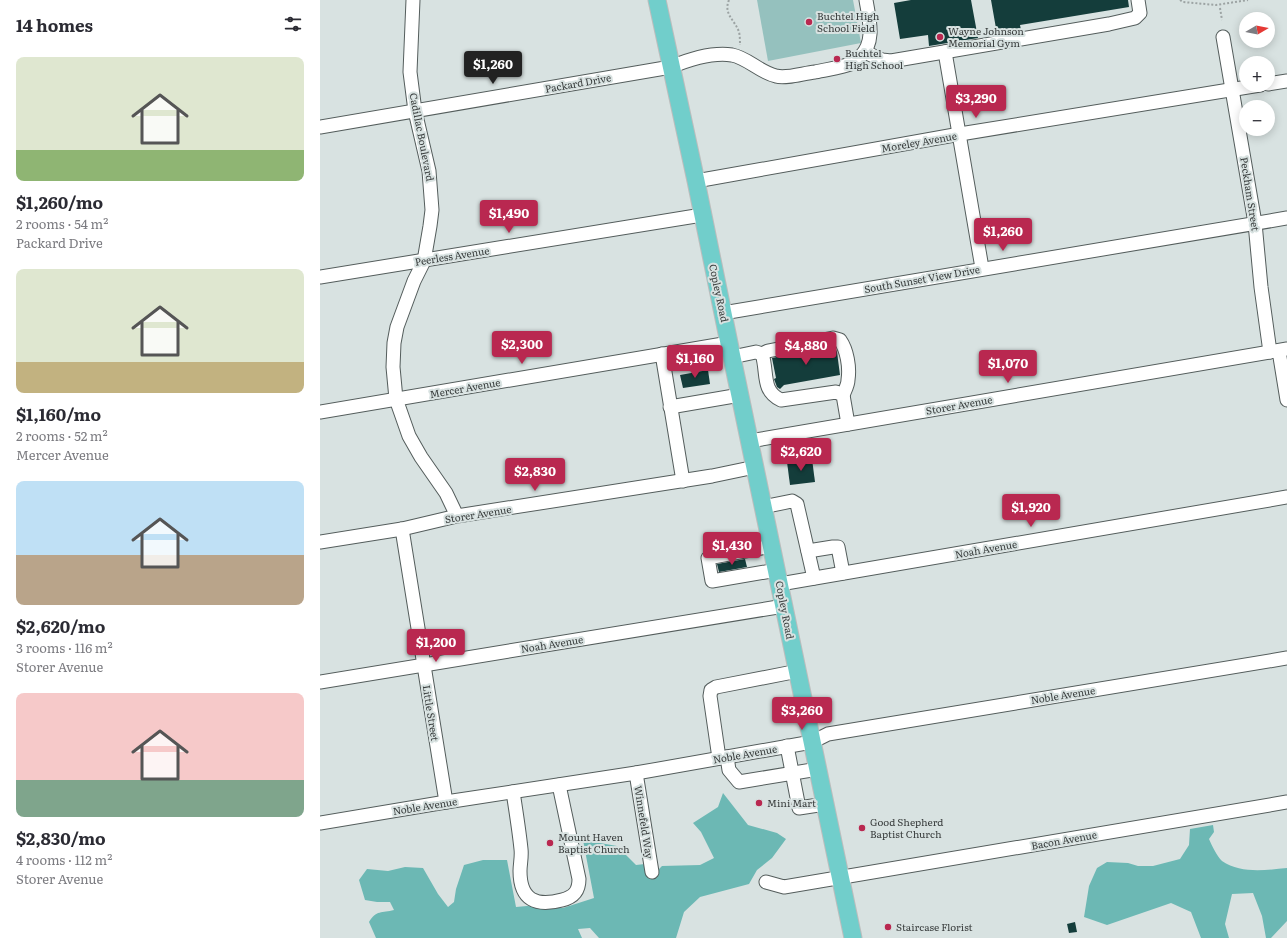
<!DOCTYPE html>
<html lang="en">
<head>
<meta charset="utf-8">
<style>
  :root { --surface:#fff; --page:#f7f7f7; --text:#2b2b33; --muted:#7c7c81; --accent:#b92850 }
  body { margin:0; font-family:Literata,serif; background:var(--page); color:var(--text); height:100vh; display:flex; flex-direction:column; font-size:15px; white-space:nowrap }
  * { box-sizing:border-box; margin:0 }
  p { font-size:13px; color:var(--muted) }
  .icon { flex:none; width:22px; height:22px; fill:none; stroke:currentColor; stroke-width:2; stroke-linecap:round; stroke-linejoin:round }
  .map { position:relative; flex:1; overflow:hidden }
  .details { display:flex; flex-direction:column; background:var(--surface); width:320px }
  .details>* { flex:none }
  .needle { width:26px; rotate:80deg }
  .buttons { position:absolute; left:919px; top:12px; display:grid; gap:8px }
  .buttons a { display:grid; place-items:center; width:36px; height:36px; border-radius:50%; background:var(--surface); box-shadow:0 2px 10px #0003; font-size:20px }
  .price { position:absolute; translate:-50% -34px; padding:0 9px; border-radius:4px; background:var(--accent); color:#fff; font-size:13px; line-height:26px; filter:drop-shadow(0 1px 2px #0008) }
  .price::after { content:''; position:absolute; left:50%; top:24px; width:12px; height:9px; margin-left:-6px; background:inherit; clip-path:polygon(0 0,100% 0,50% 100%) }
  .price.on { background:#222; color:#fff }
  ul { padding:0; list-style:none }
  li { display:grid; align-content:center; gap:8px; height:212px; padding:0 16px }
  li span { display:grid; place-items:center; height:124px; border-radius:8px; color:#555 }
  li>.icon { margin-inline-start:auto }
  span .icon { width:72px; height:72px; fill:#fffc; stroke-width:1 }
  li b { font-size:17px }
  h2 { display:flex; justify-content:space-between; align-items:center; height:48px; padding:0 16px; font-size:17px }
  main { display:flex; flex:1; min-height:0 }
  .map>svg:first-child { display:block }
</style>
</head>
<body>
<main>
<section class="details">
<h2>14 homes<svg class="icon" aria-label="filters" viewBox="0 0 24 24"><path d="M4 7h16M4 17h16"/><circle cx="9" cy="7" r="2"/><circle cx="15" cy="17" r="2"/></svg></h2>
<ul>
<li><span style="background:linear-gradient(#dfe7d0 75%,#8fb573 0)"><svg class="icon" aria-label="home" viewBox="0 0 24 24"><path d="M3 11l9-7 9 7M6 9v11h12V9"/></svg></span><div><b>$1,260/mo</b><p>2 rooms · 54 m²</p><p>Packard Drive</p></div></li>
<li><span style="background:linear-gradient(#dfe7d0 75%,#c2b280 0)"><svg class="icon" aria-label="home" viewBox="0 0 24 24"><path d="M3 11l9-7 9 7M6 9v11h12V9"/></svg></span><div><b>$1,160/mo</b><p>2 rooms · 52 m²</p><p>Mercer Avenue</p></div></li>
<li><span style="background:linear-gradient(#bfe0f5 60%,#b9a48a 0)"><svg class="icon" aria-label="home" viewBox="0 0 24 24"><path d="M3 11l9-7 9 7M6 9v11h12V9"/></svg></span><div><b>$2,620/mo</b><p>3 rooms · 116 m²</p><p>Storer Avenue</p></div></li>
<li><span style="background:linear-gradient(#f6c9c9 70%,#7fa58c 0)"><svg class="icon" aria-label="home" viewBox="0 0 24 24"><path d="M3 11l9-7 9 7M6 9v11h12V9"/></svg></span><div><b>$2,830/mo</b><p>4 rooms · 112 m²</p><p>Storer Avenue</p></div></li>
</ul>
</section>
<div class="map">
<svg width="967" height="938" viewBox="0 0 967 938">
  <rect width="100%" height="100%" fill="#d8e2e1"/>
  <!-- green -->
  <polygon fill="#95c1be" points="437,0 533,0 541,43 448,61"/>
  <!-- forest -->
  <g fill="#6cb8b4">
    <path d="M403,793L428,825L457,833L466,839L452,858L437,870L429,884L380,897L364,912L356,938H279L270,928L258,929L262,938H56L49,922C56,910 62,913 74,910L70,902H57L45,900L39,880L47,869L68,871L85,867L103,868L118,894L128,907L134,902L136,889L144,865L163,860H187L196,907L207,906L243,908L274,898L263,840L297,846L316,865L325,864L335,873L342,866L380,865L394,858L381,832L373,823L398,807Z"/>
    <path d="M893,825L894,832L889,839C892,846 897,856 902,861C921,874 946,870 967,868V921L951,938H946L942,916L933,893L912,894L905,924L909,938H881L871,912L851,903L787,925L764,917L769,886L777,868L787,862L808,863L818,866H833L860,859L869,845L870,829Z"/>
  </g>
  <!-- building -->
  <g fill="#143d3b">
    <polygon points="591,0 651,0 658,38 609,46 608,35 580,39 574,3"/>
    <polygon points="671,0 808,0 809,7 700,25 701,30 677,34"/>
    <polygon points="513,346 515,347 517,352 520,375 464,385 460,389 457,387 454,379 456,378 452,358"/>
    <polygon points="388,370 390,384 363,388 360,375"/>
    <polygon points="492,459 495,482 470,485 467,462"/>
    <polygon points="425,559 427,567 399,572 397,564"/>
    <polygon points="755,922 757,932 749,933 747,924"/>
  </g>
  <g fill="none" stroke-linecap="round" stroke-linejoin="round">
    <!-- minor casing -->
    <g stroke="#545d5c" stroke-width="15">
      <g id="minor">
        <polyline points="93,0 90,72 95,111 109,171 112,210 110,226 104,261 94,281 77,327 74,343 73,367 76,399 89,436 101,457 126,493 137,516"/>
        <polyline points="903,37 935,223 941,287 950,352"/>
        <polyline points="545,52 562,60 571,61 789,24 815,18 820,13 818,0"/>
        <polyline points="625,52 662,268"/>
        <polyline points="948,84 967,81"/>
        <path d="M0,127L351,67C370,59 392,52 412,55C428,58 439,72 456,76C466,79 484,73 495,72C508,69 521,68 533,63C536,62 538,60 540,57C556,42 549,19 546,0"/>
        <polyline points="376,181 640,134 940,85"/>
        <polyline points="0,277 382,215"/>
        <polyline points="403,313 967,218"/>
        <polyline points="959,351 967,400"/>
        <polyline points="342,354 363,481"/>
        <path d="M442,354L448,351L513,338L520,340C527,350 530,367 528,380C528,385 525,390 523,395"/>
        <path d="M412,357L436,352L442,354C448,372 441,391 461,400L516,392L523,395L528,424"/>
        <polyline points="350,407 420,395"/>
        <polyline points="0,412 409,343"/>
        <polyline points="430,441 967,349"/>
        <polyline points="443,507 472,501 477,504 494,578"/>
        <polyline points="82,529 126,802"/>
        <polyline points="0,542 82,529 137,516 392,476 435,467"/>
        <polyline points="452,546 388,558 392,581 457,570"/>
        <polyline points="488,551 513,547 518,547 523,573"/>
        <polyline points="460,584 967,497"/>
        <polyline points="0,682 464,606"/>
        <polyline points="467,746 479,808 505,804"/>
        <polyline points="407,757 409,770 419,782 498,769"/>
        <polyline points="399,758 390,696 391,690 396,687 478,671"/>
        <polyline points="316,773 332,872"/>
        <path d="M193,792C196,811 199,830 201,849C202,857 200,864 200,871C200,900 216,907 242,900C254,897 259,891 259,879L239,785"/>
        <polyline points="0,823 126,802 316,773 492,742 508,734 967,658"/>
        <polyline points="446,882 464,887 967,802"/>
      </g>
    </g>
    <!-- major casing -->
    <g stroke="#bbbdbd" stroke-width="19">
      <polyline id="major" points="337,0 376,181 409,343 533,938"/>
    </g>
    <!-- path -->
    <g stroke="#9ca3a3" stroke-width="2" stroke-dasharray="2 2" stroke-linecap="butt">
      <path d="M409,0C403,14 415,20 419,32C420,36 420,41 420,45"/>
      <polyline points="860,0 863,2 896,5 928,0"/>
      <polyline points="900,8 902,20"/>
    </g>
    <!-- minor -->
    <use href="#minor" stroke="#fff" stroke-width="13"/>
    <!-- major -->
    <use href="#major" stroke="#71cecb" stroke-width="17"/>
  </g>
  <!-- markers -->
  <g fill="#b92850" stroke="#d8e2e1" stroke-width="1.5">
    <circle cx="489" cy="22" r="4"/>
    <circle cx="620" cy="37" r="4"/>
    <circle cx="517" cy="59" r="4"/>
    <circle cx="439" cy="803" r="4"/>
    <circle cx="542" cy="828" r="4"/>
    <circle cx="230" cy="843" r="4"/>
    <circle cx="568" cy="927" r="4"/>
  </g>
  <g text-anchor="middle" stroke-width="4" stroke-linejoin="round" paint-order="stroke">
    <!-- poi labels -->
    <g font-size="10" fill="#383c3c" stroke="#d8e2e1" text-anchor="start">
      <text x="497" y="20">Buchtel High<tspan x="497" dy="12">School Field</tspan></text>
      <text x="628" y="35">Wayne Johnson<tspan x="628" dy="12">Memorial Gym</tspan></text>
      <text x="525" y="57">Buchtel<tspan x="525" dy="12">High School</tspan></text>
      <text x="447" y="807">Mini Mart</text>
      <text x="550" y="826">Good Shepherd<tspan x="550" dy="12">Baptist Church</tspan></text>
      <text x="238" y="841">Mount Haven<tspan x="238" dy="12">Baptist Church</tspan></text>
      <text x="576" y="931">Staircase Florist</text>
    </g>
    <!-- street labels -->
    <g font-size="10" fill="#383c3c" stroke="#d8e2e1">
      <text transform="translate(258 83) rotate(-10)" y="4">Packard Drive</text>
      <text transform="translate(102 137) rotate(79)" y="4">Cadillac Boulevard</text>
      <text transform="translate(599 142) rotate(-10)" y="4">Moreley Avenue</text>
      <text transform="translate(930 194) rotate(81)" y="4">Peckham Street</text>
      <text transform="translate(132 256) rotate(-9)" y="4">Peerless Avenue</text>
      <text transform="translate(602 279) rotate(-10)" y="4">South Sunset View Drive</text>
      <text transform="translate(399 293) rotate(78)" y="4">Copley Road</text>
      <text transform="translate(145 388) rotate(-10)" y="4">Mercer Avenue</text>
      <text transform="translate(639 405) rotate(-10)" y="4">Storer Avenue</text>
      <text transform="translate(158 514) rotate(-9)" y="4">Storer Avenue</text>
      <text transform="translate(666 549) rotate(-10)" y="4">Noah Avenue</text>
      <text transform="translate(465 610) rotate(79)" y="4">Copley Road</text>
      <text transform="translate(232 644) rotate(-9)" y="4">Noah Avenue</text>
      <text transform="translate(743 695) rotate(-9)" y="4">Noble Avenue</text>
      <text transform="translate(111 713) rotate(81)" y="4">Little Street</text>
      <text transform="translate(425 754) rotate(-10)" y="4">Noble Avenue</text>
      <text transform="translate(105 806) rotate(-9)" y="4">Noble Avenue</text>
      <text transform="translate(324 822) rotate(81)" y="4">Winnefeld Way</text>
      <text transform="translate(744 840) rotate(-10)" y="4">Bacon Avenue</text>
    </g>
  </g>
</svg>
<div class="buttons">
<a><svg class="needle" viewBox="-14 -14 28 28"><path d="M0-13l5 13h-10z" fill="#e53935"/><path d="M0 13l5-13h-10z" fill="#7c7c81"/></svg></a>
<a>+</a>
<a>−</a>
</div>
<b class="price on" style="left:173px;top:85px">$1,260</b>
<b class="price" style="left:656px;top:119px">$3,290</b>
<b class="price" style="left:189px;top:234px">$1,490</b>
<b class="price" style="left:683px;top:252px">$1,260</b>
<b class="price" style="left:202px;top:365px">$2,300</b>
<b class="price" style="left:486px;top:366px">$4,880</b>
<b class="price" style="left:375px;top:379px">$1,160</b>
<b class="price" style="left:688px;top:384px">$1,070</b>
<b class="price" style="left:481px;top:472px">$2,620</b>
<b class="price" style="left:215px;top:492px">$2,830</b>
<b class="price" style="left:711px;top:528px">$1,920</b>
<b class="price" style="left:412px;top:566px">$1,430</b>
<b class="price" style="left:116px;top:663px">$1,200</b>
<b class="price" style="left:482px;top:731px">$3,260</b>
</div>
</main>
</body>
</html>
